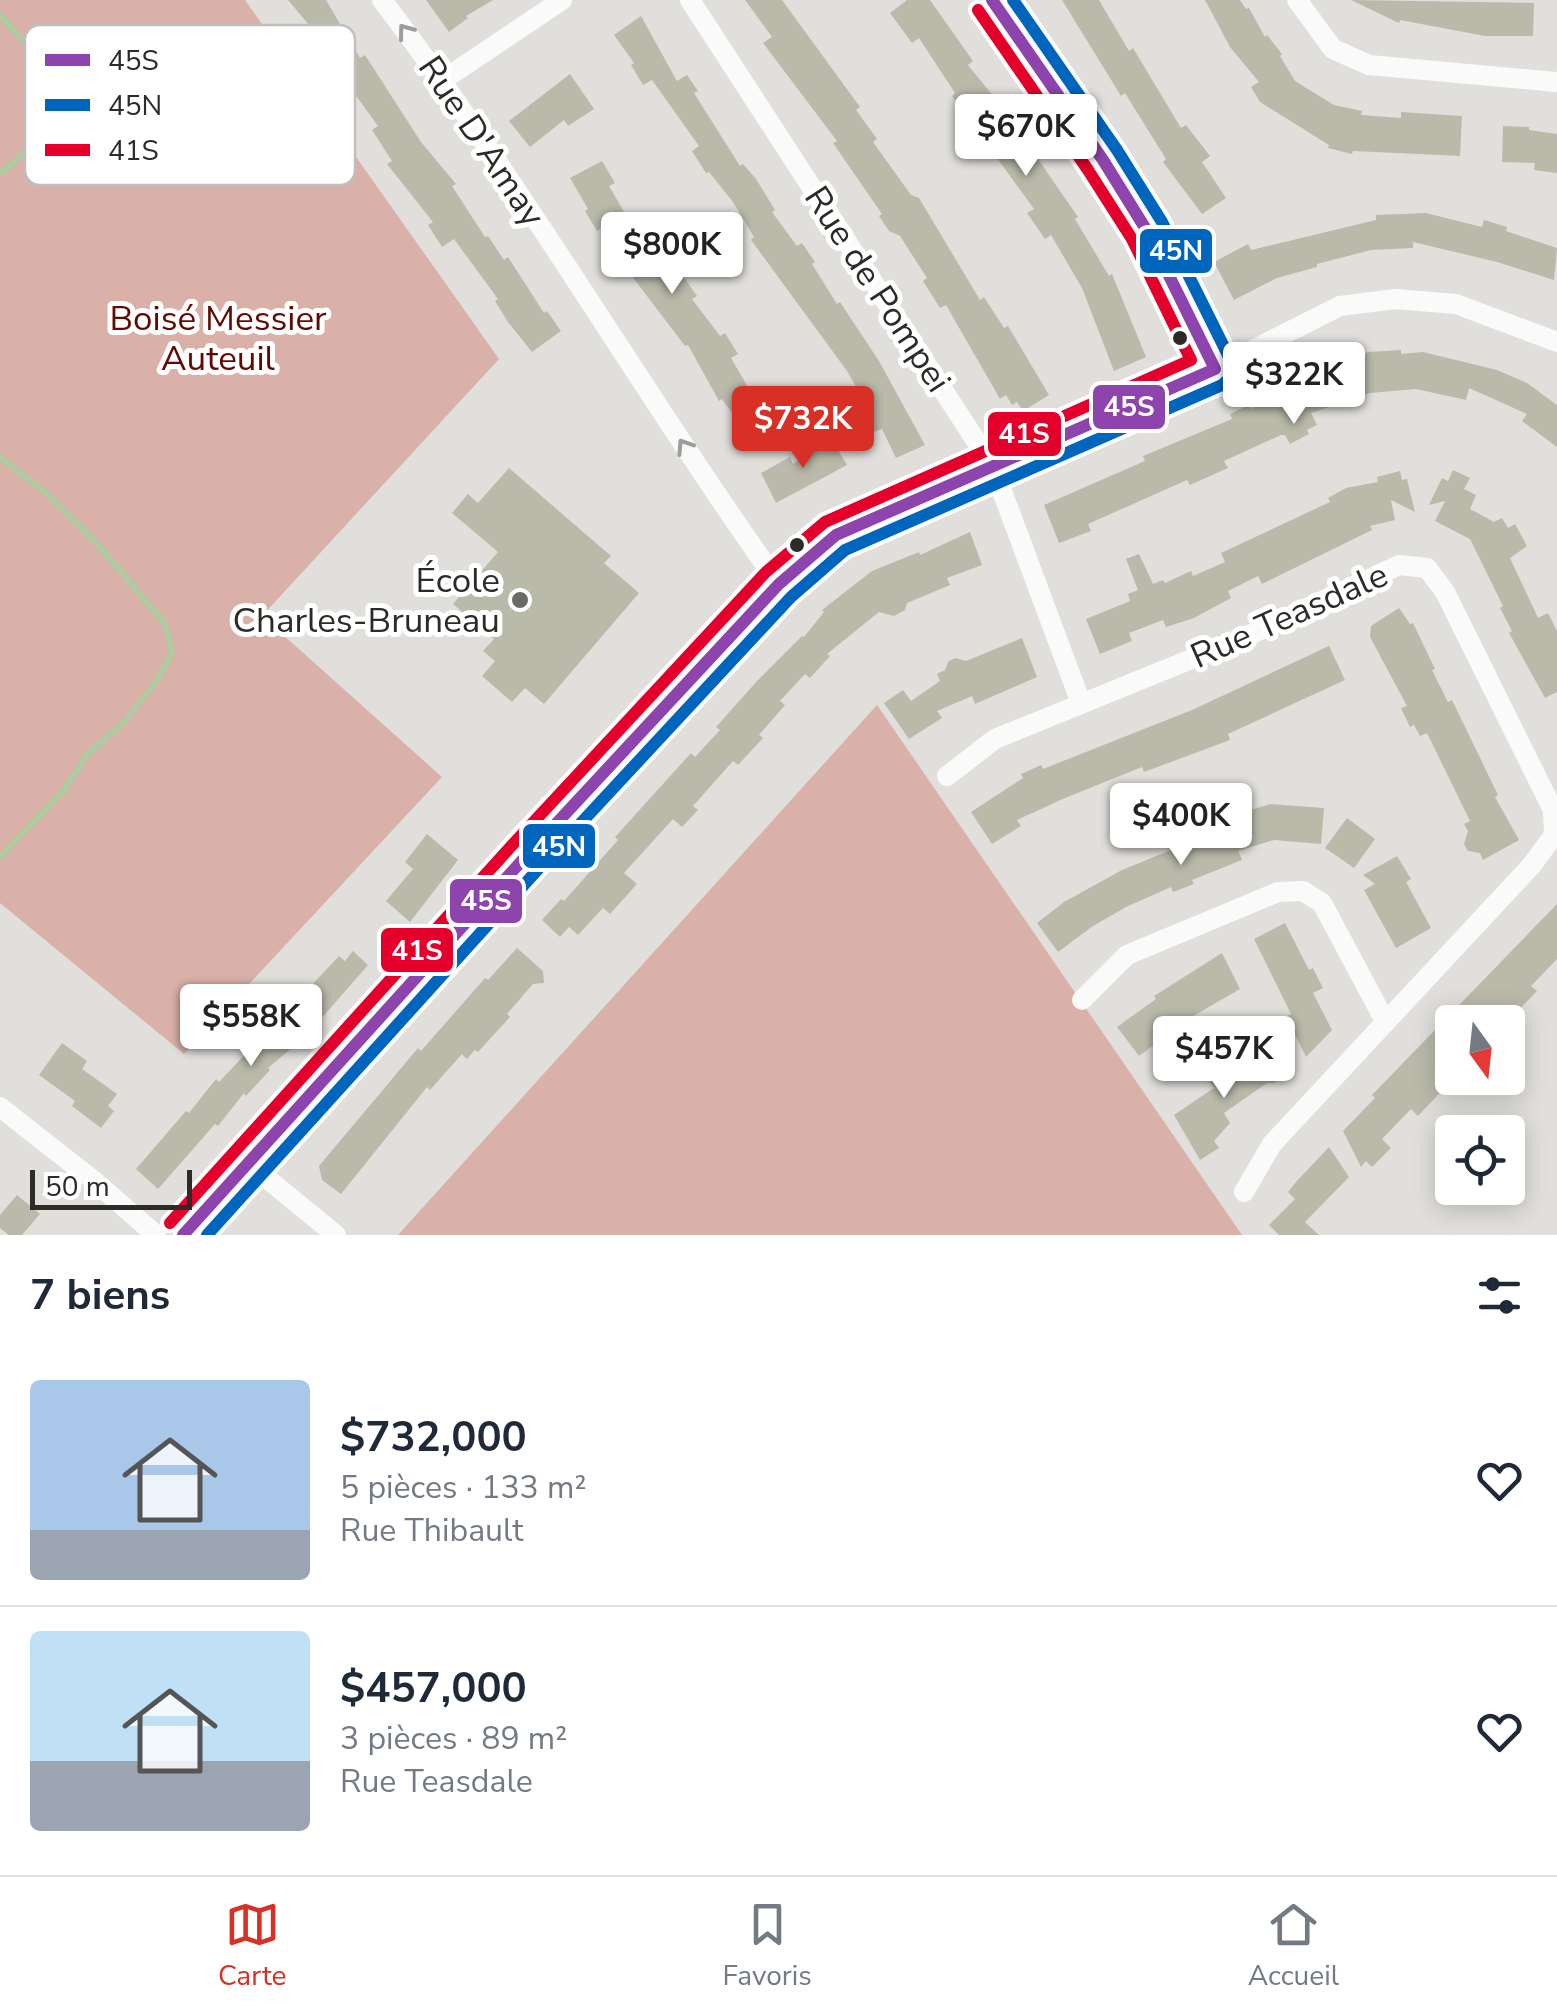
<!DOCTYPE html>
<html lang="fr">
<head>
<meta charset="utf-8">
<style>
  :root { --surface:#fff; --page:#f2f2f3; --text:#1f2937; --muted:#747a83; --line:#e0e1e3; --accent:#d93025 }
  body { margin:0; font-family:"Nunito Sans",sans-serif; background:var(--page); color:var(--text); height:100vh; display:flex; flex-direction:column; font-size:38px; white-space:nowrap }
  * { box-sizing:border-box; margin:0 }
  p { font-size:32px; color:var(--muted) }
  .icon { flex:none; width:55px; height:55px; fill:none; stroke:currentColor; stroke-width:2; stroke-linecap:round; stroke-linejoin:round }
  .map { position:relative; height:1235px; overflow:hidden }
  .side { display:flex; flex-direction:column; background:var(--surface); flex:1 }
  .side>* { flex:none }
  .needle { width:65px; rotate:165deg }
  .fabs { position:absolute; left:1435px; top:1005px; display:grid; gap:20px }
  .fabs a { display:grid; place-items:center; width:90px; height:90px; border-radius:10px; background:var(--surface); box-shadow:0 5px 25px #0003; font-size:50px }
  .scale { position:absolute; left:30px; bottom:25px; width:162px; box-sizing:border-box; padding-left:10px; border:5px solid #2c2b28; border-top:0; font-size:28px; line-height:35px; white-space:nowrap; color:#2c2b28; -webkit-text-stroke:8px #fff; paint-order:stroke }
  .price { position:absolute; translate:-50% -85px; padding:0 22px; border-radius:10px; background:#fff; color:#222; font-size:32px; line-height:65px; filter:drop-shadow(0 2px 5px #0008) }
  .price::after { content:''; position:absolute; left:50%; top:60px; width:30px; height:22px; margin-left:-15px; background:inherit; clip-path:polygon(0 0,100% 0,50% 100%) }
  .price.selected { background:var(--accent); color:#fff }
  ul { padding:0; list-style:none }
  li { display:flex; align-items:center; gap:30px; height:250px; padding:0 30px }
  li+li { border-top:2px solid var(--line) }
  li span { display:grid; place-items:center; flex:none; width:280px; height:200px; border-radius:10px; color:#555 }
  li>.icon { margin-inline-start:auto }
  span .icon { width:120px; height:120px; fill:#fffc; stroke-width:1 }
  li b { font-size:42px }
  h2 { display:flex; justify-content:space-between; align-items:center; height:120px; padding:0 30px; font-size:42px }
  .dock { display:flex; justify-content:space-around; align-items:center; height:140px; border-top:2px solid var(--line); background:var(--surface); font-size:28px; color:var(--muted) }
  .dock a { display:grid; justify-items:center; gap:5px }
  .dock .selected { color:var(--accent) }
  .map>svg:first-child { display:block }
</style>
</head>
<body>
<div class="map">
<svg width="1557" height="1235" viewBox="0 0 1557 1235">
  <rect width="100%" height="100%" fill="#e1dfdb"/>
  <!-- forest -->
  <g fill="#d9b1a8">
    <polygon points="0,0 245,0 499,359 262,616 442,777 184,1054 0,903"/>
    <polygon points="877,705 1242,1235 398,1235"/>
  </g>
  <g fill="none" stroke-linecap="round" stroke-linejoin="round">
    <!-- stream -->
    <g stroke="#aecba2" stroke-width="6">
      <path d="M0,15C24,43 65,79 64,118L0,174"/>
      <polyline points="0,457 47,494 93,539 165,624 172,652 155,683 125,721 87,755 64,790 0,857"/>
    </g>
  </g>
  <!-- building -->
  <g fill="#babaab">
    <polygon points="288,0 326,0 360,58 365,55 421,142 456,184 452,186 485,237 488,236 504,260 508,257 544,313 547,311 561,331 532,352 508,322 495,301 498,299 454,239 442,247 428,225 433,222 387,164 392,161 372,130 378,126 333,64 325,69 310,44 320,38"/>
    <polygon points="426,0 493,0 466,16 468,18 449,32"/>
    <polygon points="745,0 782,0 860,107 856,110 877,139 873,142 911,195 919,198 980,300 984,297 1004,328 1008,326 1049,395 1023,411 1017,402 1012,405 1006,395 1000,399 946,305 940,308 923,281 927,278 900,236 889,231 879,216 882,214 833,143 837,141 763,43 772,37"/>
    <polygon points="907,0 930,0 973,61 968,65 994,97 990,100 1026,148 1029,146 1078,217 1075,219 1109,276 1112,274 1146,357 1114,371 1082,288 1051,235 1045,239 1027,213 1034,209 952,96 955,93 919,38 912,43 890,13"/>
    <polygon points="1062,0 1099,0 1129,51 1133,48 1181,128 1186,125 1210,156 1202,162 1226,198 1202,214 1163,162 1166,159 1125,93 1121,96"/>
    <polygon points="1205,0 1240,0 1246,9 1249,8 1265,37 1267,35 1282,54 1280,56 1295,81 1334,105 1362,111 1361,115 1401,118 1401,112 1462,116 1460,156 1353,151 1352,154 1328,148 1329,145 1260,102 1251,87 1259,82 1230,47"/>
    <polygon points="1351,0 1534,3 1533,36 1485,36 1400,20 1399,23"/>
    <polygon points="641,16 677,81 687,75 698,91 694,93 740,166 743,164 756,179 775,210 772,212 797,246 802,243 815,262 812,264 837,304 840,302 879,361 925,445 896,458 882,429 874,432 862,410 868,407 847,371 751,240 754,237 733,202 709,172 706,173 692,151 699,146 652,80 643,85 631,65 634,63 614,35"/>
    <polygon points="570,74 594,109 568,126 564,120 530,147 509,121"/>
    <polygon points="1503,126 1529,127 1529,130 1557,134 1557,173 1534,170 1535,163 1502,162"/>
    <polygon points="602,161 615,183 609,186 630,222 640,216 697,296 692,299 720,336 725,333 738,354 731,358 753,396 761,390 777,413 747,434 722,399 719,401 688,345 685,346 628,271 631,269 603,227 597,231 585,211 588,209 570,178"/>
    <polygon points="1426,213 1482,227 1484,220 1507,227 1506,231 1557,248 1554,280 1497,262 1413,242 1413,248 1371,250 1317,264 1317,267 1277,278 1234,300 1214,262 1248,244 1251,250 1376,220 1376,215"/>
    <polygon points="1401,350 1401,354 1423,352 1497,370 1527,383 1557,405 1557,447 1522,421 1527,414 1469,388 1466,400 1416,389 1370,393 1311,413 1317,425 1307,430 1309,434 1290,444 1285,435 1281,435 1224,461 1228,468 1190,485 1187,480 1088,524 1091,531 1059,543 1044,505 1145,461 1143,456 1232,419 1230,414 1249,405 1251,409 1318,375 1318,373 1368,352"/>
    <polygon points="832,440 847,465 776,503 761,473 790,457 793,464"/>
    <polygon points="509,468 611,556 604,563 639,593 544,704 525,688 512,702 482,676 495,661 483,651 494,639 453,604 498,552 452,513 468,494 478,503"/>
    <polygon points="1453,470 1470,478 1464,489 1476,495 1470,509 1494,522 1502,518 1508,528 1515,524 1527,546 1510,558 1538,618 1548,613 1557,631 1557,692 1545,698 1509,633 1512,631 1500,608 1503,606 1470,539 1435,521 1445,501 1429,505 1442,478 1448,481"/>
    <polygon points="1400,471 1402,480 1407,479 1415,512 1391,500 1395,520 1370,526 1372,530 1262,584 1258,576 1228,591 1231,598 1194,618 1166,627 1163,620 1129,633 1132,641 1100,654 1086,619 1130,601 1128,594 1138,590 1126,559 1139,554 1153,584 1163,580 1165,583 1191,571 1193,576 1225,562 1221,553 1330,502 1328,498 1346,488 1378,482 1377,477"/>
    <polygon points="970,532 982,565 947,578 950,585 907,603 905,610 894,616 879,612 827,654 830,656 810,678 805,674 780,701 785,705 759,735 763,738 738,765 733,761 693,806 698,810 682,827 673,819 624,873 637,884 610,914 603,908 578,935 569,927 560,937 542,920 561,899 564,901 618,840 615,837 691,753 695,757 720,730 716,727 758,680 802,636 804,637 824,612 822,610 872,571 919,552 920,555"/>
    <polygon points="1399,608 1410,624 1413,623 1435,669 1432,670 1448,702 1452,700 1498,795 1495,797 1519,840 1483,860 1480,853 1468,851 1464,844 1468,831 1464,824 1470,821 1427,733 1420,736 1414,725 1410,727 1401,708 1407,706 1370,637 1371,626"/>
    <polygon points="1022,638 1037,677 975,704 972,696 937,711 942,718 909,739 884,703 903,690 911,701 940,681 937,674 945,670 948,662 955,658 966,661"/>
    <polygon points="1329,646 1345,680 1228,734 1230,740 1144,772 1142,767 1065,798 1017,820 1021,826 992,844 971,812 1023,778 1021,774 1041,765 1043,769 1192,710"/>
    <polygon points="1270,804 1324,808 1321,844 1274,840 1238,851 1242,860 1192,880 1194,884 1173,892 1171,887 1126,907 1093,926 1058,952 1037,923 1064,902 1122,870 1237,823 1235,815"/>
    <polygon points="1347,818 1375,839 1354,868 1325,848"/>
    <polygon points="427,834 458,860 410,922 386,901 413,869 405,862"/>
    <polygon points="1397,856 1411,879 1406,882 1431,928 1396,948 1364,890 1375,884 1363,875"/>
    <polygon points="1557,904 1557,959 1531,986 1537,991 1507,1022 1452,1022 1452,1080 1418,1116 1411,1109 1382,1139 1391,1148 1372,1167 1366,1161 1361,1167 1343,1131 1375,1098 1372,1095"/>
    <polygon points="1285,923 1309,970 1313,968 1323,988 1313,993 1332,1030 1306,1057 1286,1016 1291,1014 1254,939"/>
    <polygon points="517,948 543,971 544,983 533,984 507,1014 510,1017 478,1052 475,1050 467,1059 462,1054 430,1090 427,1087 341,1194 322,1180 319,1166 418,1048 421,1051 485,978 488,980"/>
    <polygon points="353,951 368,965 306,1036 268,1068 270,1070 246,1096 244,1093 218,1126 215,1124 158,1189 136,1169 186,1111 189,1113 216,1079 219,1082 256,1043 253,1039 290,1008 339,956 345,961"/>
    <polygon points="1222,953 1240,989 1164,1033 1166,1036 1139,1056 1117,1027 1156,999 1154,996"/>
    <polygon points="62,1043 87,1061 82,1069 117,1094 108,1106 114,1111 101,1128 72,1106 75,1101 39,1075"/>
    <polygon points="1259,1046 1276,1071 1275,1083 1267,1083 1224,1113 1230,1123 1214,1141 1219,1148 1200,1160 1174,1115 1214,1088 1210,1082"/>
    <polygon points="1329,1147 1349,1177 1305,1222 1319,1235 1279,1235 1269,1225 1295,1199 1288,1192 1296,1182"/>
    <polygon points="17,1195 40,1214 22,1235 9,1235 0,1228 0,1215"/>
  </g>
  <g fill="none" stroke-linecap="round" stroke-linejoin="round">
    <!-- minor -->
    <g stroke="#fafafa" stroke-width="20">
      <path d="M382,0C524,187 642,392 779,584"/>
      <polyline points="690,0 993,467 1081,703"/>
      <polyline points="992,0 1103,160 1147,231 1215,369"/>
      <polyline points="1297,0 1333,49 1369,65 1557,82"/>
      <polyline points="443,80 562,0"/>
      <polyline points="947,776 995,739 1243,638 1399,565 1427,568 1445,592 1553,810 1554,835 1531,866 1272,1144 1244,1192"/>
      <polyline points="1082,1000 1127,955 1278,892 1303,891 1322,903 1385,1021"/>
      <polyline points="0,1107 93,1180 156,1235"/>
      <polyline points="248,1163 336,1235"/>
      <polyline points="183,1235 528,854 779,584 836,535 1215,369 1340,306 1395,299 1456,304 1557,342"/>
    </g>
    <!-- bus-1 casing -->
    <g stroke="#fff" stroke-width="20">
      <polyline id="bus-1" points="183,1235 528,854 779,584 836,535 1215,369 1147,231 1103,160 992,0"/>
    </g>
    <!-- bus-2 casing -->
    <g stroke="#fff" stroke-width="20">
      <polyline id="bus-2" points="207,1235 541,866 791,597 845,550 1222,385 1230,378 1231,361 1162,222 1117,150 1013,0"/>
    </g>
    <!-- bus-3 casing -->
    <g stroke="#fff" stroke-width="20">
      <polyline id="bus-3" points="170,1223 515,842 766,572 825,522 1191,360 1132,239 1088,170 978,10"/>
    </g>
    <!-- bus-1 -->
    <use href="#bus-1" stroke="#8e44ad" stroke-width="12"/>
    <!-- bus-2 -->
    <use href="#bus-2" stroke="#0065bd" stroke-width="12"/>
    <!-- bus-3 -->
    <use href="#bus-3" stroke="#e4002b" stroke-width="12"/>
  </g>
  <!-- one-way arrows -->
  <defs><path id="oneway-chevron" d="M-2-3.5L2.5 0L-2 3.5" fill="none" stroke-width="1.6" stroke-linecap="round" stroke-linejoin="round" transform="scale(2.5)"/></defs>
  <g stroke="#9d9d9c">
    <use href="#oneway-chevron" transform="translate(405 31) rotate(-127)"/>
    <use href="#oneway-chevron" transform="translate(684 446) rotate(-123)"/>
  </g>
  <!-- markers -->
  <g fill="#2c2b28" stroke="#fff" stroke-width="4">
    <circle cx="1180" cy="338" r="9"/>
    <circle cx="797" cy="545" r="9"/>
  </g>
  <circle fill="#6b6a67" stroke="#fff" stroke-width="4" cx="520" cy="600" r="10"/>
  <g text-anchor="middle" stroke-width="10" stroke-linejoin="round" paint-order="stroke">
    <!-- street labels -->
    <g font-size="35" fill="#2c2b28" stroke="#fff">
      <text transform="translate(482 141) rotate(56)" y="12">Rue D'Amay</text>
      <text transform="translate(878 289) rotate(57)" y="12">Rue de Pompei</text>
      <text transform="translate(1289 615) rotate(-24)" y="12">Rue Teasdale</text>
    </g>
    <!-- park labels -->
    <g font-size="35" fill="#600a01" stroke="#fff">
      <text x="218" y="330">Boisé Messier<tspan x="218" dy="40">Auteuil</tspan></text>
    </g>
    <!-- poi labels -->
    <g font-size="35" fill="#2c2b28" stroke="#fff" text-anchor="end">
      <text x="500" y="592">École<tspan x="500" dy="40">Charles-Bruneau</tspan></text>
    </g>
  </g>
  <!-- legend -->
  <rect x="25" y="25" width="330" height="160" rx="15" fill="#fff" stroke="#c0bfbe" stroke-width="2.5"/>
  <rect x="45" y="54" width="45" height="12" fill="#8e44ad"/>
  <rect x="45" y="99" width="45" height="12" fill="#0065bd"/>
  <rect x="45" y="144" width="45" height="12" fill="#e4002b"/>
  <g font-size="28" fill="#2c2b28">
    <text x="108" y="70">45S</text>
    <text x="108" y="115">45N</text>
    <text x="108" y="160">41S</text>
  </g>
  <g stroke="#fff" stroke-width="4">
    <rect x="1138" y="227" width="76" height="48" rx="10" fill="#0065bd"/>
    <rect x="1091" y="383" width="76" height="48" rx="10" fill="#8e44ad"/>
    <rect x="986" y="410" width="77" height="48" rx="10" fill="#e4002b"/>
    <rect x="521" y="822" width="76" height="48" rx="10" fill="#0065bd"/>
    <rect x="448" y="877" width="76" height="48" rx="10" fill="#8e44ad"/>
    <rect x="379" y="926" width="76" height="48" rx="10" fill="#e4002b"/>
  </g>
  <g font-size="28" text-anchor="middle" font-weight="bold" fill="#fff">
    <text x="1176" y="260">45N</text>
    <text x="1129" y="416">45S</text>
    <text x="1024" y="443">41S</text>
    <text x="559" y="856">45N</text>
    <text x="486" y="910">45S</text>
    <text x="417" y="960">41S</text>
  </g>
</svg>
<div class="fabs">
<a><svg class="needle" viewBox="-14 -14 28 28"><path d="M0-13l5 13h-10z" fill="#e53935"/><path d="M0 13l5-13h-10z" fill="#747a83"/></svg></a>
<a><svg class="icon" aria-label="locate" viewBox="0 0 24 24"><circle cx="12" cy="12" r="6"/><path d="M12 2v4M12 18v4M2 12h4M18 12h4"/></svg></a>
</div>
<div class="scale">50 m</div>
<b class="price" style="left:1026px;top:179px">$670K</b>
<b class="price" style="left:672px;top:297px">$800K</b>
<b class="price" style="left:1294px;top:427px">$322K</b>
<b class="price selected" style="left:803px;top:471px">$732K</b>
<b class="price" style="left:1181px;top:868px">$400K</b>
<b class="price" style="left:251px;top:1069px">$558K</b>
<b class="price" style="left:1224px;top:1101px">$457K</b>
</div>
<section class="side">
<h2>7 biens<svg class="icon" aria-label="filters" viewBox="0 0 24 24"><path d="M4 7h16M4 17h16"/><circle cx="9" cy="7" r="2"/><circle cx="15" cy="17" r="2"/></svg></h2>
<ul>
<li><span style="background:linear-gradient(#a9c7e8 75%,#9aa5b1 0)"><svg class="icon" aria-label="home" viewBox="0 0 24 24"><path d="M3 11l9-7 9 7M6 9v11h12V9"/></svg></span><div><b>$732,000</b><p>5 pièces · 133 m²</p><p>Rue Thibault</p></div><svg class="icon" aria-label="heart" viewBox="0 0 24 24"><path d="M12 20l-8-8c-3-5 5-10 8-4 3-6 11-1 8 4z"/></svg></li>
<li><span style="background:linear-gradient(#bfe0f5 65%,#9aa5b1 0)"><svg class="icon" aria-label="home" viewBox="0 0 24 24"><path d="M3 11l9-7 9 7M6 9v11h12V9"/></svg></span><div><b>$457,000</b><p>3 pièces · 89 m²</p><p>Rue Teasdale</p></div><svg class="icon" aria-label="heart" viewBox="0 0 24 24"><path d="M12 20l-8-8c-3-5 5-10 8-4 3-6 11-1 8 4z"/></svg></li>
</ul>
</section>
<nav class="dock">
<a class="selected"><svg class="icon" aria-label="map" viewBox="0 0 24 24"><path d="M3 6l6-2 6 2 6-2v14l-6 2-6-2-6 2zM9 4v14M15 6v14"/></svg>Carte</a>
<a><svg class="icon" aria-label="saved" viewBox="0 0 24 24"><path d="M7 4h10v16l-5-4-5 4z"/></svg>Favoris</a>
<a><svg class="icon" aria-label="home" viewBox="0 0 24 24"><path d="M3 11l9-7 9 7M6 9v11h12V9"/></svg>Accueil</a>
</nav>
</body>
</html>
